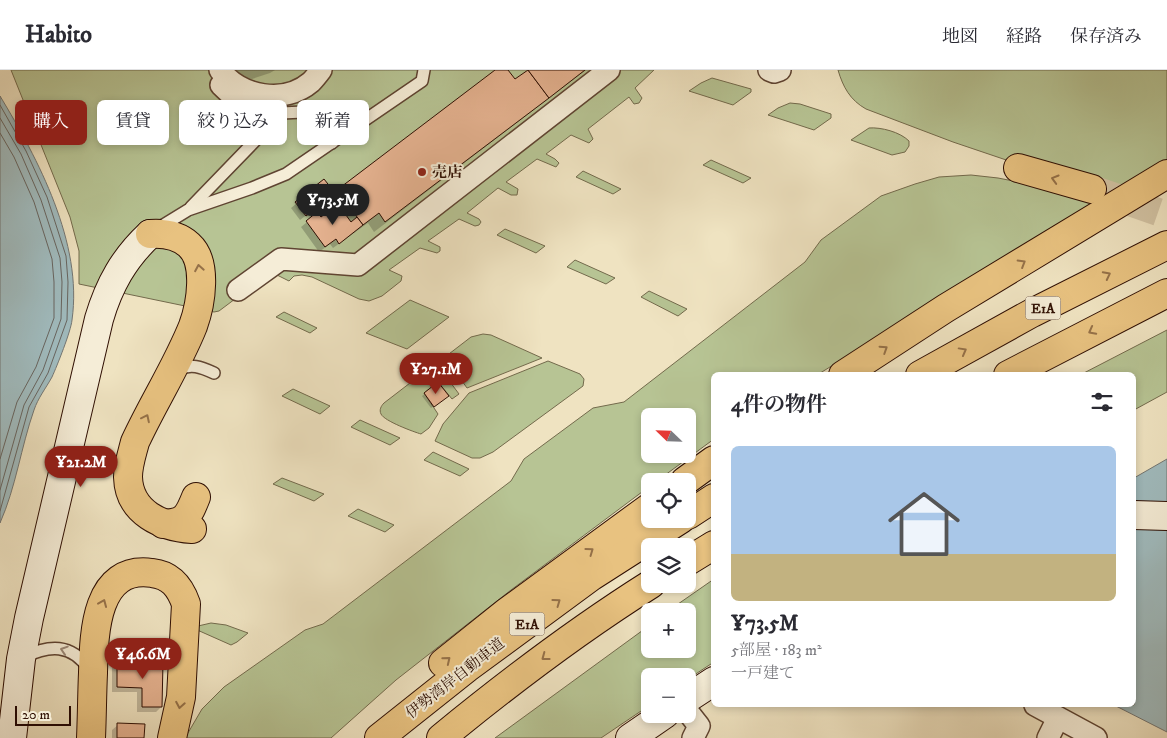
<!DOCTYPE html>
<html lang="ja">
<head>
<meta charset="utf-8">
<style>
  :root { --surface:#fff; --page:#f2f2f3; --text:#2b2b33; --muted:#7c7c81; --line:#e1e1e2; --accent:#8f2418 }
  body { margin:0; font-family:"IM FELL DW Pica","Noto Serif JP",serif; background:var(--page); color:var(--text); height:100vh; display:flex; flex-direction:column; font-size:19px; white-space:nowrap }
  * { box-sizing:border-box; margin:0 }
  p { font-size:16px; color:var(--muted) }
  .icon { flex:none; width:28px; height:28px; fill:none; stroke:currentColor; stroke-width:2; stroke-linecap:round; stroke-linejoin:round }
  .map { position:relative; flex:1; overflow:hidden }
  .drawer { position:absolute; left:711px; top:302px; width:425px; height:335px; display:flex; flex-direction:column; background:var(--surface); border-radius:8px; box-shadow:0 2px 8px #0003 }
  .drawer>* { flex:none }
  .banner { position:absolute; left:15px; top:30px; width:475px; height:45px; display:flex; gap:10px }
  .needle { width:32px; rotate:293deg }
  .tools { position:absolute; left:641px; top:338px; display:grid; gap:10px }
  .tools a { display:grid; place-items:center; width:55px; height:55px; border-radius:8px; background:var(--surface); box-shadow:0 2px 8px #0003; font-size:25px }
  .scale { position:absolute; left:15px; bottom:12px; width:56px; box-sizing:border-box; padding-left:5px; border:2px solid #2f0f03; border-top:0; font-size:14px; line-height:18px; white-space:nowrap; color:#2f0f03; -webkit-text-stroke:4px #f5edd7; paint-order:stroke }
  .price { position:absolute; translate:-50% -42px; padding:0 11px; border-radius:18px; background:var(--accent); color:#fff; font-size:16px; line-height:32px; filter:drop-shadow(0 1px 2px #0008) }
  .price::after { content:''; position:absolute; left:50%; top:30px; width:15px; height:11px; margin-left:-8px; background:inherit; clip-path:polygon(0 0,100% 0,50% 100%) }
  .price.on { background:#222; color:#fff }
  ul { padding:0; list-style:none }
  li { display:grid; align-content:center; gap:10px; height:265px; padding:0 20px }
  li+li { border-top:1px solid var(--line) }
  li span { display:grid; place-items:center; height:155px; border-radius:8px; color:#555 }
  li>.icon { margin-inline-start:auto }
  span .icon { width:90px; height:90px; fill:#fffc; stroke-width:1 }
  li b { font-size:21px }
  h2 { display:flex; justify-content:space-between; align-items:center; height:60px; padding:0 20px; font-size:21px }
  .chip { padding:0 18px; border-radius:8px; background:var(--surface); box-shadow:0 2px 8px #0003; font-size:18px; line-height:45px }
  .chip.on { background:var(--accent); color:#fff }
  header { display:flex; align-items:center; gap:30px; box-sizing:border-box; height:70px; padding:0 25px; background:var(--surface); border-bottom:1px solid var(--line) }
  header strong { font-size:24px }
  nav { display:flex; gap:28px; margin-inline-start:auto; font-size:18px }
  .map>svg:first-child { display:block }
</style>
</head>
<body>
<header>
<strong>Habito</strong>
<nav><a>地図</a><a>経路</a><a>保存済み</a></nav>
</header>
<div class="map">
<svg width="1167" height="668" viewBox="0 0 1167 668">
  <rect width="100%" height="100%" fill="#efe3c1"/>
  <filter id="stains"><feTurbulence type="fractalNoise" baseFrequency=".004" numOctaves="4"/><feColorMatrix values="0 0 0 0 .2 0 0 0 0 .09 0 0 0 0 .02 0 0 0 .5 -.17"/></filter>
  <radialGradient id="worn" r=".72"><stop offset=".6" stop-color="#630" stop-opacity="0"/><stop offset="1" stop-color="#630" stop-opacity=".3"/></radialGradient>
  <!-- green -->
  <g fill="#b7c494" stroke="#736a4c" fill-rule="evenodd">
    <polygon points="11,0 654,0 635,18 642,28 639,33 634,34 629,27 588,59 593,69 589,73 571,65 546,84 555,89 559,93 556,97 537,89 506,112 518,119 517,125 511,125 498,118 467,143 479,149 481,152 479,155 475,156 459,149 428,171 440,177 440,181 437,183 420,178 389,200 402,206 401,211 382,226 369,231 359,229 312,207 302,205 294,206 289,211 271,202 219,241 214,242 79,214 79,181 70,147"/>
    <path d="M838,0H1167V91L1111,123L817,305H714V369L657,411H650V416L511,520L396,610L331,668H185L202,639L224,617L305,560L323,554L511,411L524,389L593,338L624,332L805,192L821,170L881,126L915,114L939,107L971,105L998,108L1039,116L1092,119L953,72L866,39C850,30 843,17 838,0ZM650,346H688V384H650Z"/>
    <polygon points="712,8 751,19 751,22 733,35 689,21 701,13"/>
    <polygon points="790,33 800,34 831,44 831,48 814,60 768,45 778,38"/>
    <path d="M869,58C881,57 900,62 909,71V76L905,82L892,85L851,70Z"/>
    <polygon points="711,90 751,108 743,113 703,95"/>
    <polygon points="583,101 621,119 613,124 576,107"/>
    <polygon points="505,159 545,176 536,183 497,165"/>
    <polygon points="575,190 615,208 606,214 567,197"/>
    <polygon points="649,221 687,239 678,246 641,227"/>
    <polygon points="410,230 449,247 407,279 366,263"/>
    <polygon points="284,242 317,258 310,263 276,247"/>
    <polygon points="1167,260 1167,322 1134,340 1134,305 1080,305"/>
    <polygon points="483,264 491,265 542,288 467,318 445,287 471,267"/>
    <polygon points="548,291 580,304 584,309 583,316 493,382 480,388 472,388 435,371 443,354 469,323"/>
    <path d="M436,293L459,324L452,329L438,312L424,323L438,344L429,358L421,364C414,362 384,351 381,344C379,340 381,336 384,333Z"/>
    <polygon points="293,319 330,336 320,344 282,326"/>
    <polygon points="360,350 400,368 390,375 351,357"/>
    <polygon points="433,382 469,399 460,406 424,390"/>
    <polygon points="282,408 324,424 314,431 273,414"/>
    <polygon points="358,439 394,455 385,462 348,446"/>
    <polygon points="714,509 714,592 688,609 688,606 650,606 650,635 601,668 495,668 650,555 650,579 688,579 688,541 668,541"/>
    <polygon points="211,553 226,555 248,563 237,572 231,575 195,559 198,556"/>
  </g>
  <!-- water -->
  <g fill="#a0bbbe" stroke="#737673">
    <path d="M0,26C38,89 83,173 72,250C71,261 57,296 52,307C46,318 38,328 34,340C21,377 16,417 0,453Z"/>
    <polygon points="1167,389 1167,662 1114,635 1134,635 1134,408"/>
  </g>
  <!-- shadow -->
  <g fill="#0003">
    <polygon points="215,0 275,0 270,3 246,11"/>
    <polygon points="498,0 507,0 515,11 529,0 586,0 374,162 368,153 333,178 330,174 319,182 301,157 317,144 321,149 333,140 326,130 300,150 291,138 324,111 335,125"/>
    <polygon points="438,313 445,328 431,338 422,326"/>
    <polygon points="117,593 161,637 156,642 137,642 137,622 112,622 112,598"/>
    <polygon points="118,655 143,668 112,668 112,660"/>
  </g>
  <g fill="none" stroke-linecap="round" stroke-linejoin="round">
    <!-- shore -->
    <g stroke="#686560" stroke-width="1">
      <polyline points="0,35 26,81 47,127 66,186 68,212 67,250 48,303 29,337 0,441"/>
      <polyline points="0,48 21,84 41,130 60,188 62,212 61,249 43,300 24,335 0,420"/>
      <polyline points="0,63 14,87 34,132 52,189 54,212 54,248 36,297 17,332 0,389"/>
    </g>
  </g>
  <!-- building -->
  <g fill="#e5b290" stroke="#2f0f03">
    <polygon points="495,0 508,0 515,9 528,0 549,28 385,152 379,143 363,155 337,120"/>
    <polygon points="528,0 585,0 549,28"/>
    <polygon points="324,109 335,123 306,146 295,132"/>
    <polygon points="338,134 351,152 357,147 363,155 339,174 336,169 325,177 306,151 317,142 321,147"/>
    <polygon points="438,312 449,326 434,337 424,323"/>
    <polygon points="117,591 163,592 162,637 142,637 142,618 117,617"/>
    <polygon points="117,653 145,654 144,668 117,668"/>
  </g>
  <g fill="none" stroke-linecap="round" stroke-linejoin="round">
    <!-- highway-tunnel -->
    <polyline stroke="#d2c3a4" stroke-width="28" stroke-dasharray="28 14" stroke-linecap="butt" points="1092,119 1167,145"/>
    <!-- lane casing -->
    <g stroke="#5f4432" stroke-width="14">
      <g id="lane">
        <polyline points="191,137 282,43 303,42 320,52 332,73"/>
        <polyline points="157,159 188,140 252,118 286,104 422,11 424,0"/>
        <path d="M177,300C191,293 201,297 214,303"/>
        <path d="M24,587C49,575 71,573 89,599"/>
      </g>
    </g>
    <!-- street casing -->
    <g stroke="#5f4432" stroke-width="24">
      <g id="street">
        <path d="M220,0C241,27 284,35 311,12C315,8 318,4 321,0"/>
        <polyline points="769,0 774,2 780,0"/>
        <polyline points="221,15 243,36 268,56"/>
        <polyline points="238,220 281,189 358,195 609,0"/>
        <polyline points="1035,635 1096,668"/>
        <polyline points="688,642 699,656 693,668"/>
        <polyline points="1048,668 1058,648"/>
      </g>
    </g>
    <!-- secondary casing -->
    <g stroke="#2f0f03" stroke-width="30">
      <g id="secondary">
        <polyline points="1134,445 1167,446"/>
        <polyline points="688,628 714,611"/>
        <path d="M12,668L21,589L29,548L99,249C109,215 124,188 150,164"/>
        <polyline points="630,668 665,644"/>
      </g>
    </g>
    <!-- highway casing -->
    <g stroke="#2f0f03" stroke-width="30">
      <g id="highway">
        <polyline points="1018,98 1092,119"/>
        <path d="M150,164C164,163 178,165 189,175C208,192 201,234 193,256C177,296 153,333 135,372C132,384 128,395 128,407C129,443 162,457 192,459"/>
        <polyline points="843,305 946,238 1167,104"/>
        <polyline points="920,305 1032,243 1167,175"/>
        <polyline points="1008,305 1167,223"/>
        <polyline points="685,411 714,390"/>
        <polyline points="688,445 714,428"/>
        <path d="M163,454C185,453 188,447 196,427"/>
        <polyline points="688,491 714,475"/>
        <polyline points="443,593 508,541 650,437"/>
        <path d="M91,668C92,646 92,625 93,603C94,564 95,495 152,503C171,505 180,517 186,534L181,627L172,668"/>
        <polyline points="379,668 467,598 592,506 681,449"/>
        <path d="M441,668C508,613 578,560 651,514"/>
      </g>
    </g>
    <!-- lane -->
    <use href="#lane" stroke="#f5edd7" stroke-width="11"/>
    <!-- street -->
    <use href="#street" stroke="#f5edd7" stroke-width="21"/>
    <!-- secondary -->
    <use href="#secondary" stroke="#f5edd7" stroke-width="28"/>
    <!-- highway -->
    <use href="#highway" stroke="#e8c280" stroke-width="28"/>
  </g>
  <!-- one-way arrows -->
  <defs><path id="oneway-chevron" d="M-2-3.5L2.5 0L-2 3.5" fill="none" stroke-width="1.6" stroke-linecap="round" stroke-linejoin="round" transform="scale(1.25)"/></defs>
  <g stroke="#957148">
    <use href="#oneway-chevron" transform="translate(1055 109) rotate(-164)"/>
    <use href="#oneway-chevron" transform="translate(1022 193) rotate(-31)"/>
    <use href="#oneway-chevron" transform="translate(199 198) rotate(-100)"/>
    <use href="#oneway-chevron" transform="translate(1107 205) rotate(-27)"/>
    <use href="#oneway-chevron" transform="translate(1092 261) rotate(152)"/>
    <use href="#oneway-chevron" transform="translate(884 279) rotate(-33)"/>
    <use href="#oneway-chevron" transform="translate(963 281) rotate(-29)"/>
    <use href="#oneway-chevron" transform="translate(146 348) rotate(-64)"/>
    <use href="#oneway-chevron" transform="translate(590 481) rotate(-36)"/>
    <use href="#oneway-chevron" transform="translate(557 532) rotate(-36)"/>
    <use href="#oneway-chevron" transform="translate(103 533) rotate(-67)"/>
    <use href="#oneway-chevron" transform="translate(545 587) rotate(143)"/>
    <use href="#oneway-chevron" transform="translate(447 590) rotate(-39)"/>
    <use href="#oneway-chevron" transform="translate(180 635) rotate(100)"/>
  </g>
  <use stroke="#9c8978" href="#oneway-chevron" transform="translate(64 580) rotate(-162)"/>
  <!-- markers -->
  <circle fill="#8f2418" stroke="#f5edd7" stroke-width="2" cx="422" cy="102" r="5"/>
  <g text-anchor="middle" stroke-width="4" stroke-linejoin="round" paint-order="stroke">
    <!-- shield labels -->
    <g fill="#f5edd7" stroke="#6a5243" stroke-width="1">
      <rect x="1025.5" y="226.5" width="35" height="23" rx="4"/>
      <rect x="509.5" y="542.5" width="35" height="23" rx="4"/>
    </g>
    <g font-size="14" font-weight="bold" fill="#2f0f03">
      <text x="1043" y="243">E1A</text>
      <text x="527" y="559">E1A</text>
    </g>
    <!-- poi labels -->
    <g font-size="15" font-weight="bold" fill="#2f0f03" stroke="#f5edd7" text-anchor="start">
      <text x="432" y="107">売店</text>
    </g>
    <!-- street labels -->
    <g font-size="15" fill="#2f0f03" stroke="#f5edd7">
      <text transform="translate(455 608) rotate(-38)" y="5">伊勢湾岸自動車道</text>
    </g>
  </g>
  <rect width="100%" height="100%" filter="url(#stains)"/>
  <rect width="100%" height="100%" fill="url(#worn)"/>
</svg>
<div class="tools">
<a><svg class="needle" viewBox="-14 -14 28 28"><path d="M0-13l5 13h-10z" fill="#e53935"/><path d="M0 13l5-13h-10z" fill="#7c7c81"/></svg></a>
<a><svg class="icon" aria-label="locate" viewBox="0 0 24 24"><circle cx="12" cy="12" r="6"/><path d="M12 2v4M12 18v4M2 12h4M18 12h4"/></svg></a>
<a><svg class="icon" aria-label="layers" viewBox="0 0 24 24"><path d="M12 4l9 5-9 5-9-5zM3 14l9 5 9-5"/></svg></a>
<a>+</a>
<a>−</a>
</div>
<div class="scale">20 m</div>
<b class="price on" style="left:333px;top:156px">¥73.5M</b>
<b class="price" style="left:436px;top:325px">¥27.1M</b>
<b class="price" style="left:81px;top:418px">¥21.2M</b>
<b class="price" style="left:143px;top:610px">¥46.6M</b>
<div class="banner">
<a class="chip on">購入</a>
<a class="chip">賃貸</a>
<a class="chip">絞り込み</a>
<a class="chip">新着</a>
</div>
<section class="drawer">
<h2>4件の物件<svg class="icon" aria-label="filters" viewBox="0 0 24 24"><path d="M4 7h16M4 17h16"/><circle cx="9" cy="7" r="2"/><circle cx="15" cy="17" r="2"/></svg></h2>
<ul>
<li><span style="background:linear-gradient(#a9c7e8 70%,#c2b280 0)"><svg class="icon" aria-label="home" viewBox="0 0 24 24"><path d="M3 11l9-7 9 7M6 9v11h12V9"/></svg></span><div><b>¥73.5M</b><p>5部屋 · 183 m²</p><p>一戸建て</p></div></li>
</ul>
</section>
</div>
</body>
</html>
